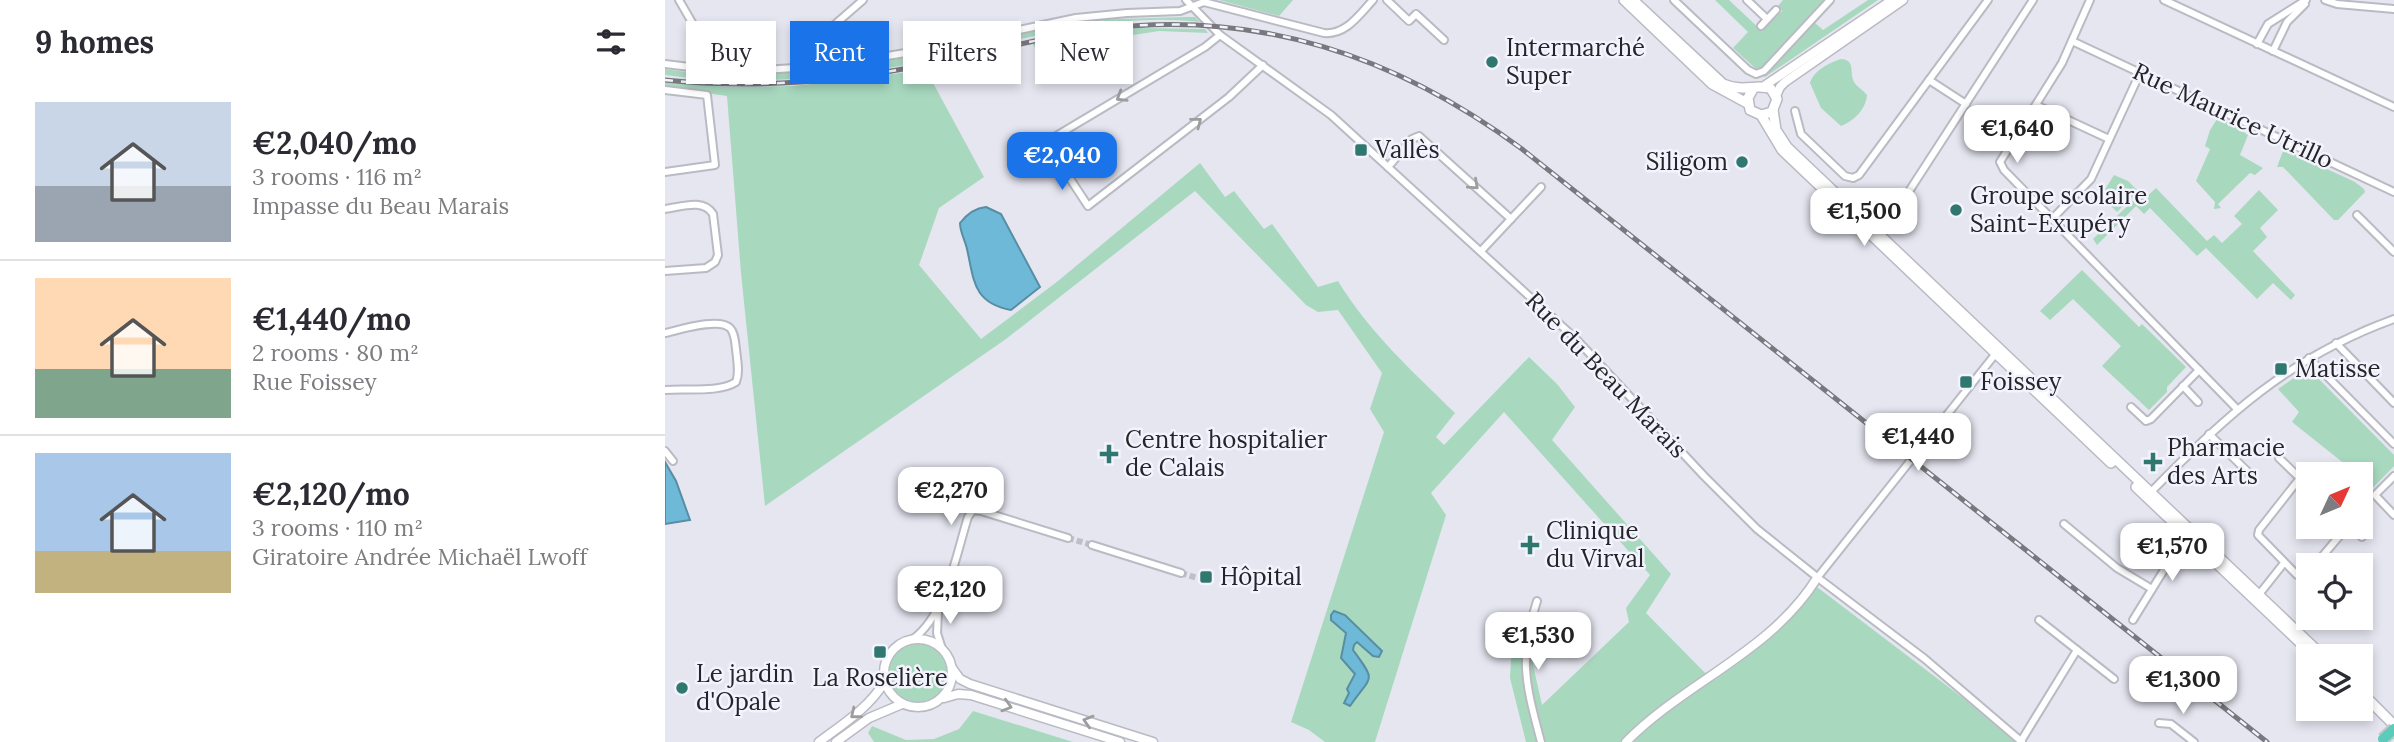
<!DOCTYPE html>
<html lang="en">
<head>
<meta charset="utf-8">
<style>
  :root { --surface:#fff; --page:#f2f2f3; --text:#2b2b33; --muted:#7c7c81; --line:#e1e1e2; --accent:#1a73e8 }
  body { margin:0; font-family:Lora,serif; background:var(--page); color:var(--text); height:100vh; display:flex; flex-direction:column; font-size:26px; white-space:nowrap }
  * { box-sizing:border-box; margin:0 }
  p { font-size:23px; color:var(--muted) }
  .icon { flex:none; width:38px; height:38px; fill:none; stroke:currentColor; stroke-width:2; stroke-linecap:round; stroke-linejoin:round }
  .map { position:relative; flex:1; overflow:hidden }
  .drawer { display:flex; flex-direction:column; background:var(--surface); width:665px }
  .drawer>* { flex:none }
  .banner { position:absolute; left:21px; top:21px; width:665px; height:63px; display:flex; gap:14px }
  .needle { width:46px; rotate:46deg }
  .controls { position:absolute; left:1631px; top:462px; display:grid; gap:14px }
  .controls a { display:grid; place-items:center; width:77px; height:77px; border-radius:0px; background:var(--surface); box-shadow:0 4px 10px #0003; font-size:35px }
  .price { position:absolute; translate:-50% -60px; padding:0 16px; border-radius:14px; background:#fff; color:#222; font-size:23px; line-height:46px; filter:drop-shadow(0 2px 4px #0008) }
  .price::after { content:''; position:absolute; left:50%; top:42px; width:21px; height:16px; margin-left:-10px; background:inherit; clip-path:polygon(0 0,100% 0,50% 100%) }
  .price.active { background:var(--accent); color:#fff }
  ul { padding:0; list-style:none }
  li { display:flex; align-items:center; gap:21px; height:175px; padding:0 35px }
  li+li { border-top:2px solid var(--line) }
  li span { display:grid; place-items:center; flex:none; width:196px; height:140px; border-radius:0px; color:#555 }
  li>.icon { margin-inline-start:auto }
  span .icon { width:84px; height:84px; fill:#fffc; stroke-width:1 }
  li b { font-size:30px }
  h2 { display:flex; justify-content:space-between; align-items:center; height:84px; padding:0 35px; font-size:30px }
  .tag { padding:0 24px; border-radius:0px; background:var(--surface); box-shadow:0 4px 10px #0003; font-size:24px; line-height:63px }
  .tag.active { background:var(--accent); color:#fff }
  main { display:flex; flex:1; min-height:0 }
  .map>svg:first-child { display:block }
</style>
</head>
<body>
<main>
<section class="drawer">
<h2>9 homes<svg class="icon" aria-label="filters" viewBox="0 0 24 24"><path d="M4 7h16M4 17h16"/><circle cx="9" cy="7" r="2"/><circle cx="15" cy="17" r="2"/></svg></h2>
<ul>
<li><span style="background:linear-gradient(#c9d6e8 60%,#9aa5b1 0)"><svg class="icon" aria-label="home" viewBox="0 0 24 24"><path d="M3 11l9-7 9 7M6 9v11h12V9"/></svg></span><div><b>€2,040/mo</b><p>3 rooms · 116 m²</p><p>Impasse du Beau Marais</p></div></li>
<li><span style="background:linear-gradient(#ffd9b3 65%,#7fa58c 0)"><svg class="icon" aria-label="home" viewBox="0 0 24 24"><path d="M3 11l9-7 9 7M6 9v11h12V9"/></svg></span><div><b>€1,440/mo</b><p>2 rooms · 80 m²</p><p>Rue Foissey</p></div></li>
<li><span style="background:linear-gradient(#a9c7e8 70%,#c2b280 0)"><svg class="icon" aria-label="home" viewBox="0 0 24 24"><path d="M3 11l9-7 9 7M6 9v11h12V9"/></svg></span><div><b>€2,120/mo</b><p>3 rooms · 110 m²</p><p>Giratoire Andrée Michaël Lwoff</p></div></li>
</ul>
</section>
<div class="map">
<svg width="1729" height="742" viewBox="0 0 1729 742">
  <rect width="100%" height="100%" fill="#e5e6f0"/>
  <!-- green -->
  <g fill="#a8d9bf">
    <polygon points="554,0 628,0 614,16"/>
    <polygon points="1050,0 1064,0 1097,31 1117,11 1113,6 1118,0 1159,0 1095,69 1090,68 1068,48 1083,32"/>
    <polygon points="1203,0 1213,0 1100,77 1098,75 1149,22 1158,30"/>
    <path d="M522,17H530L535,22C437,11 345,44 250,63C170,79 82,86 0,75V69L35,74H84L195,67L421,20Z"/>
    <polygon points="474,28 540,29 543,33 494,31 371,50 368,44 434,32"/>
    <path d="M1176,59C1191,60 1184,72 1189,82C1192,87 1198,90 1202,95C1201,109 1189,121 1176,126L1156,108L1145,83C1149,70 1164,63 1176,59Z"/>
    <path d="M261,70L319,177L274,208L254,265L316,339L393,281L535,163L560,197L569,191L599,229L607,224L653,287L673,281C704,332 747,371 790,413L771,437L779,445L864,357L892,384L910,407L887,440L1006,574L981,613L1048,681L1098,644L1152,587L1298,698L1350,742H861L845,678L848,623L874,629L868,665L877,705L964,622L961,608L985,575L839,412L766,493L781,515L710,742H660L644,730L626,722L719,432L705,409L717,373L673,310L653,312L641,305L530,191L341,339L100,506L76,273L62,96L0,87V79L60,87L130,86Z"/>
    <polygon points="1554,116 1583,135 1575,155 1598,168 1590,175 1585,173 1553,204 1556,208 1549,209 1550,202 1531,181 1545,149 1540,146 1545,130"/>
    <polygon points="1621,150 1690,182 1699,189 1700,192 1673,220 1669,220 1618,167 1612,167 1618,151"/>
    <polygon points="1449,175 1463,181 1473,191 1452,212 1436,196"/>
    <polygon points="1491,188 1542,241 1549,235 1557,243 1577,224 1569,216 1594,190 1613,210 1595,228 1602,237 1588,251 1630,295 1626,300 1608,283 1592,299 1541,248 1532,256 1485,208 1479,214 1471,206 1432,245 1428,239 1475,194 1479,199"/>
    <polygon points="1417,270 1474,327 1477,324 1521,367 1502,387 1502,392 1484,410 1437,366 1456,346 1408,299 1385,320 1375,311"/>
    <polygon points="1643,368 1729,455 1729,466 1701,495 1696,489 1696,474 1683,474 1686,469 1627,422 1634,412 1613,389"/>
    <circle cx="253" cy="673" r="29"/>
    <polygon points="308,711 408,742 209,742 203,733 207,726 241,740 269,739 294,729"/>
  </g>
  <!-- water -->
  <g fill="#6eb9d7" stroke="#588da3" stroke-width="2">
    <path d="M321,207L336,214L375,287L346,310C308,303 309,280 302,249C300,240 295,232 295,223C302,214 310,208 321,207Z"/>
    <polygon points="0,462 11,481 25,520 0,524"/>
    <path d="M669,611L680,615L717,651L714,657L708,656L692,642L689,645L688,650C712,683 707,674 685,706L679,703L684,693L682,689L690,674L676,658L681,633L666,620V615Z"/>
  </g>
  <g fill="none" stroke-linecap="round" stroke-linejoin="round">
    <!-- minor-tunnel -->
    <g stroke="#bfbfc8" stroke-width="6" stroke-dasharray="6 3" stroke-linecap="butt">
      <polyline points="403,538 427,545"/>
      <polyline points="516,573 532,578"/>
    </g>
    <!-- minor casing -->
    <g stroke="#babac4" stroke-width="10">
      <g id="minor">
        <polyline points="14,0 47,57 49,71"/>
        <polyline points="521,0 555,35 666,115 911,339 1039,476 1092,529 1157,581 1260,659 1357,742"/>
        <polyline points="722,0 744,21 751,14 779,40"/>
        <polyline points="1009,0 1083,70 1091,74 1099,71 1165,0"/>
        <polyline points="1082,0 1102,19"/>
        <polyline points="1499,0 1729,107"/>
        <polyline points="1660,0 1672,4 1729,9"/>
        <polyline points="1096,26 1111,10"/>
        <polyline points="555,35 540,47 381,142 423,206 564,97 598,65"/>
        <polyline points="1407,41 1729,192"/>
        <polyline points="1592,44 1603,24 1641,0"/>
        <polyline points="1608,51 1622,22 1640,4"/>
        <path d="M0,64L66,72L163,66L264,49L411,18L462,13L515,11L539,2L659,33C681,35 694,15 708,0"/>
        <polyline points="127,69 137,53 198,0"/>
        <polyline points="1475,73 1426,179 1387,219 1572,409"/>
        <polyline points="1264,80 1323,0"/>
        <polyline points="0,90 42,95 50,165 0,172"/>
        <polyline points="1371,105 1444,139"/>
        <polyline points="1130,111 1136,134 1180,176 1188,178 1194,175 1264,80 1301,104"/>
        <polyline points="723,167 747,139 754,136 846,219 816,251"/>
        <path d="M0,209C16,207 38,198 48,214L53,255L50,262L41,268L0,271"/>
        <polyline points="1692,215 1729,252"/>
        <polyline points="846,219 876,187"/>
        <polyline points="1387,219 1339,170 1335,162 1397,63 1425,0"/>
        <polyline points="1215,236 1368,0"/>
        <path d="M0,333C14,330 54,317 65,328C70,333 70,342 71,349C72,360 75,372 71,382C54,393 20,388 0,390"/>
        <polyline points="1671,343 1729,403"/>
        <polyline points="1644,358 1729,444"/>
        <polyline points="1518,386 1533,402"/>
        <polyline points="1466,407 1481,421 1486,419 1534,370"/>
        <polyline points="1544,434 1585,474"/>
        <polyline points="0,451 8,461"/>
        <polyline points="1614,458 1643,486"/>
        <polyline points="1729,476 1710,495 1729,515"/>
        <polyline points="1635,478 1594,530 1593,535 1632,575 1638,577 1643,573"/>
        <path d="M1483,495C1559,417 1624,357 1729,319"/>
        <polyline points="1399,524 1452,568 1487,589"/>
        <polyline points="1686,527 1697,537"/>
        <polyline points="427,545 516,573"/>
        <polyline points="1650,565 1682,527"/>
        <polyline points="1152,578 1332,352"/>
        <polyline points="1592,597 1619,563"/>
        <path d="M872,601C853,660 861,685 876,742"/>
        <polyline points="273,613 272,633 277,649"/>
        <polyline points="1468,620 1502,565 1528,537"/>
        <path d="M248,639C281,615 291,555 303,517L308,510L316,511L403,538"/>
        <polyline points="1412,650 1449,679"/>
        <polyline points="1494,723 1506,724 1529,742"/>
        <polyline points="1356,741 1412,650 1374,620"/>
      </g>
    </g>
    <!-- tertiary casing -->
    <g stroke="#babac4" stroke-width="11">
      <g id="tertiary">
        <polyline points="1099,86 1227,0"/>
        <polyline points="1111,96 1115,87 1120,82 1238,0"/>
        <circle cx="253" cy="673" r="34"/>
        <polyline points="287,668 295,679 305,684 488,742"/>
        <polyline points="279,698 293,694 306,695 455,742"/>
        <path d="M154,742C178,724 205,707 220,681"/>
        <polyline points="171,742 204,718 237,704"/>
        <path d="M961,742C1020,682 1106,652 1152,578"/>
      </g>
    </g>
    <!-- secondary casing -->
    <g stroke="#babac4" stroke-width="12">
      <g id="secondary">
        <polyline points="959,0 1047,84 1082,103"/>
        <path d="M968,0L1058,84C1079,93 1092,83 1106,89L1112,99L1107,112L1096,115L1085,110L1083,98L1088,89"/>
        <polyline points="1108,110 1111,130 1122,147 1658,656"/>
        <polyline points="1096,115 1117,150 1446,463"/>
        <polyline points="1471,487 1649,656"/>
        <polyline points="1696,692 1729,725"/>
      </g>
    </g>
    <!-- minor -->
    <use href="#minor" stroke="#fff" stroke-width="6"/>
    <!-- tertiary -->
    <use href="#tertiary" stroke="#fff" stroke-width="8"/>
    <!-- secondary -->
    <use href="#secondary" stroke="#fff" stroke-width="9"/>
    <!-- rail casing -->
    <g stroke="#78787f" stroke-width="5">
      <path id="rail" d="M0,80C88,89 177,82 264,64C321,53 377,37 435,29C593,9 731,56 857,149L1602,742"/>
    </g>
    <!-- rail -->
    <use href="#rail" stroke="#f3f3fe" stroke-width="2.5" stroke-dasharray="8" stroke-linecap="butt"/>
    <!-- motorway-bridge casing -->
    <g stroke="#c6c6c7" stroke-width="14" stroke-linecap="butt">
      <polyline id="motorway-bridge" points="1718,739 1729,729"/>
    </g>
    <!-- motorway-bridge -->
    <use href="#motorway-bridge" stroke="#5bccbc" stroke-width="10"/>
  </g>
  <!-- one-way arrows -->
  <defs><path id="oneway-chevron" d="M-2-3.5L2.5 0L-2 3.5" fill="none" stroke-width="1.6" stroke-linecap="round" stroke-linejoin="round" transform="scale(1.75)"/></defs>
  <g stroke="#9d9d9f">
    <use href="#oneway-chevron" transform="translate(456 97) rotate(149)"/>
    <use href="#oneway-chevron" transform="translate(532 122) rotate(-38)"/>
    <use href="#oneway-chevron" transform="translate(809 185) rotate(42)"/>
    <use href="#oneway-chevron" transform="translate(342 706) rotate(17)"/>
    <use href="#oneway-chevron" transform="translate(190 714) rotate(141)"/>
    <use href="#oneway-chevron" transform="translate(423 721) rotate(-163)"/>
  </g>
  <!-- markers -->
  <g fill="#307770" stroke="#f3f3fe" stroke-width="2.5">
    <circle cx="827" cy="62" r="7"/>
    <rect x="689" y="143" width="14" height="14" rx="3.5"/>
    <circle cx="1077" cy="162" r="7"/>
    <circle cx="1291" cy="210" r="7"/>
    <rect x="1609" y="362" width="14" height="14" rx="3.5"/>
    <rect x="1294" y="375" width="14" height="14" rx="3.5"/>
    <path d="M440.5 443.5h7v7h7v7h-7v7h-7v-7h-7v-7h7z"/>
    <path d="M1484.5 451.5h7v7h7v7h-7v7h-7v-7h-7v-7h7z"/>
    <path d="M861.5 534.5h7v7h7v7h-7v7h-7v-7h-7v-7h7z"/>
    <rect x="534" y="570" width="14" height="14" rx="3.5"/>
    <rect x="208" y="645" width="14" height="14" rx="3.5"/>
    <circle cx="17" cy="688" r="7"/>
  </g>
  <g text-anchor="middle" stroke-width="5" stroke-linejoin="round" paint-order="stroke">
    <!-- poi labels -->
    <g font-size="24" fill="#252529" stroke="#f3f3fe" text-anchor="start">
      <text x="841" y="56">Intermarché<tspan x="841" dy="28">Super</tspan></text>
      <text x="710" y="158">Vallès</text>
      <text x="1063" y="170" text-anchor="end">Siligom</text>
      <text x="1305" y="204">Groupe scolaire<tspan x="1305" dy="28">Saint-Exupéry</tspan></text>
      <text x="1630" y="377">Matisse</text>
      <text x="1315" y="390">Foissey</text>
      <text x="460" y="448">Centre hospitalier<tspan x="460" dy="28">de Calais</tspan></text>
      <text x="1502" y="456">Pharmacie<tspan x="1502" dy="28">des Arts</tspan></text>
      <text x="881" y="539">Clinique<tspan x="881" dy="28">du Virval</tspan></text>
      <text x="555" y="585">Hôpital</text>
      <text x="31" y="682">Le jardin<tspan x="31" dy="28">d'Opale</tspan></text>
      <text x="215" y="686" text-anchor="middle">La Roselière</text>
    </g>
    <!-- street labels -->
    <g font-size="24" fill="#252529" stroke="#f3f3fe">
      <text transform="translate(1568 116) rotate(25)" y="8">Rue Maurice Utrillo</text>
      <text transform="translate(941 375) rotate(46)" y="8">Rue du Beau Marais</text>
    </g>
  </g>
</svg>
<div class="controls">
<a><svg class="needle" viewBox="-14 -14 28 28"><path d="M0-13l5 13h-10z" fill="#e53935"/><path d="M0 13l5-13h-10z" fill="#7c7c81"/></svg></a>
<a><svg class="icon" aria-label="locate" viewBox="0 0 24 24"><circle cx="12" cy="12" r="6"/><path d="M12 2v4M12 18v4M2 12h4M18 12h4"/></svg></a>
<a><svg class="icon" aria-label="layers" viewBox="0 0 24 24"><path d="M12 4l9 5-9 5-9-5zM3 14l9 5 9-5"/></svg></a>
</div>
<b class="price" style="left:1352px;top:165px">€1,640</b>
<b class="price active" style="left:397px;top:192px">€2,040</b>
<b class="price" style="left:1199px;top:248px">€1,500</b>
<b class="price" style="left:1253px;top:473px">€1,440</b>
<b class="price" style="left:286px;top:527px">€2,270</b>
<b class="price" style="left:1507px;top:583px">€1,570</b>
<b class="price" style="left:285px;top:626px">€2,120</b>
<b class="price" style="left:873px;top:672px">€1,530</b>
<b class="price" style="left:1518px;top:716px">€1,300</b>
<div class="banner">
<a class="tag">Buy</a>
<a class="tag active">Rent</a>
<a class="tag">Filters</a>
<a class="tag">New</a>
</div>
</div>
</main>
</body>
</html>
